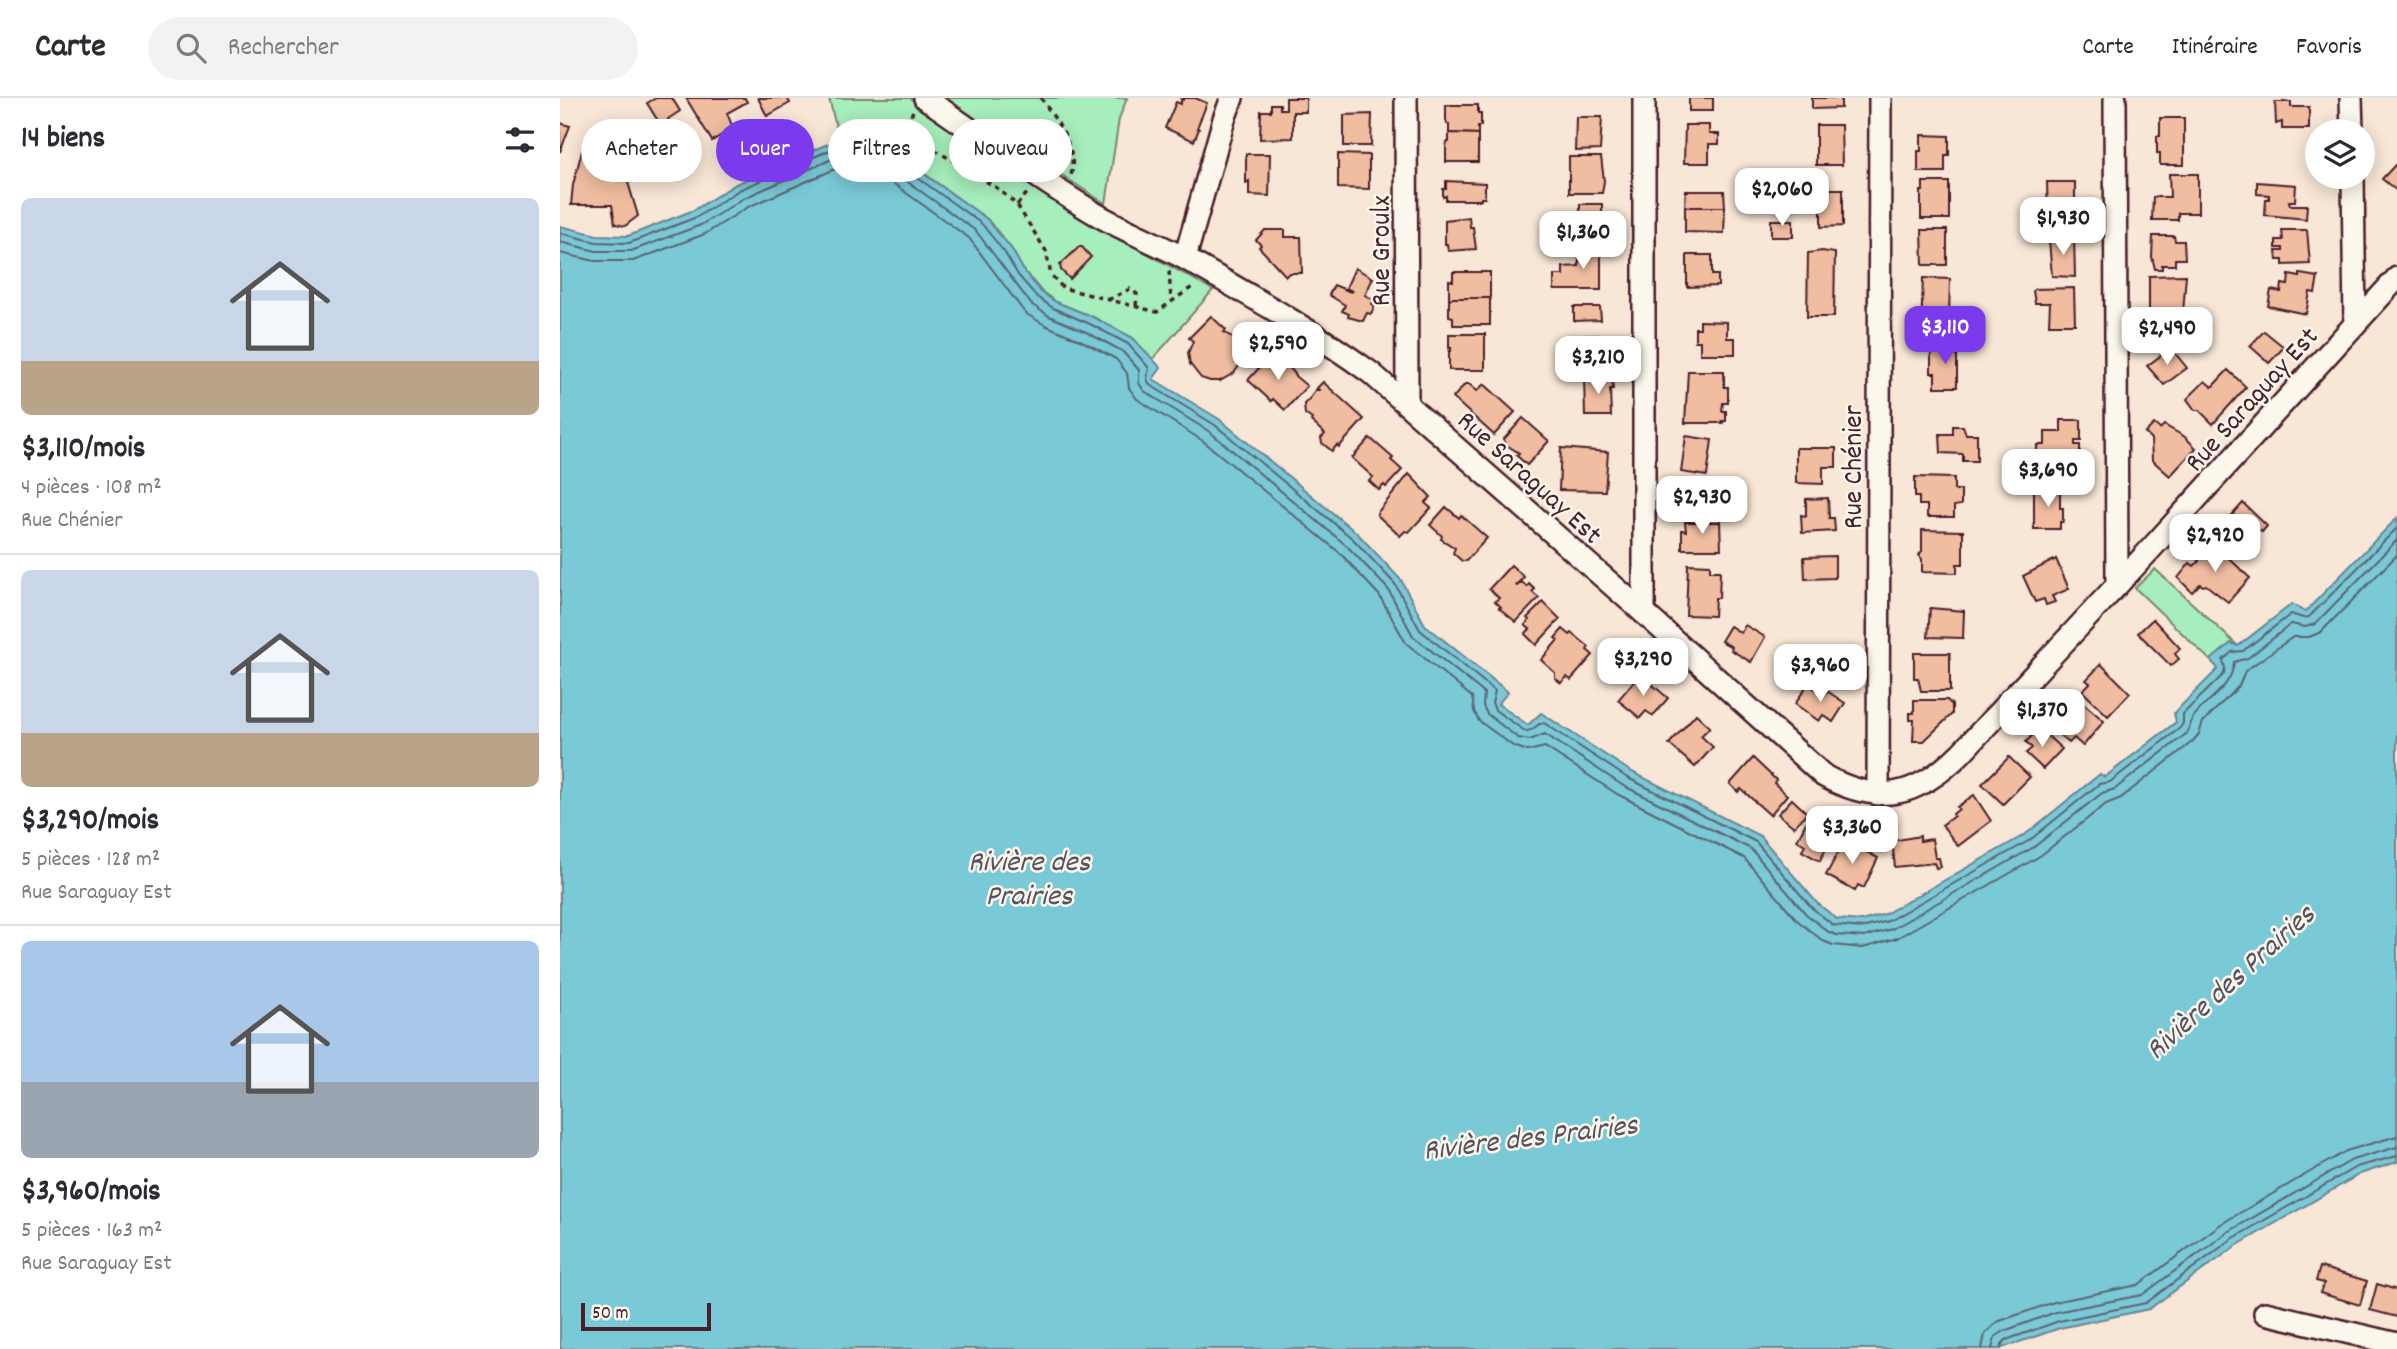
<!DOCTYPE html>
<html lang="fr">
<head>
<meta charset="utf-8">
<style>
  :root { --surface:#fff; --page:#f2f2f3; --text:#2b2b33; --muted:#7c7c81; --line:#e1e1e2; --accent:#7c3aed }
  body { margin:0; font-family:Dekko,sans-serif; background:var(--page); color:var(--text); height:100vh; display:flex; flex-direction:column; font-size:26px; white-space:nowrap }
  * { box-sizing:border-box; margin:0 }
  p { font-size:23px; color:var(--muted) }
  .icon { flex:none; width:38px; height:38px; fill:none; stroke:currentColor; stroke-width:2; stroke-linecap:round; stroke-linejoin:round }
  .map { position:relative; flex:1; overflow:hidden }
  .drawer { display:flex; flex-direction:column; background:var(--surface); width:560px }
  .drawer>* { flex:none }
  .banner { position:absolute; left:21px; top:21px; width:665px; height:63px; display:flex; gap:14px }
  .tools { position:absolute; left:1745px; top:21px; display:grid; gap:14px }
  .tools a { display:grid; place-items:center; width:70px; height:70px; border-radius:50%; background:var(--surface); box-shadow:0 4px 18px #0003; font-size:35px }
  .scale { position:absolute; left:21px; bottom:18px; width:130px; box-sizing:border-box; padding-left:7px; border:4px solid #4a1f2b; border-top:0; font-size:19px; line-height:24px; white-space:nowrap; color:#4a1f2b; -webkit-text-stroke:5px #fbf7ec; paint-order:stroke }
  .price { position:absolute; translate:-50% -60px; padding:0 16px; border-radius:14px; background:#fff; color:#222; font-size:23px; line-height:46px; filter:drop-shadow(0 2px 4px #0008) }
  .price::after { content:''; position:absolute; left:50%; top:42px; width:21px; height:16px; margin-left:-10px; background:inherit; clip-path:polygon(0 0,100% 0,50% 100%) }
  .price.selected { background:var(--accent); color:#fff }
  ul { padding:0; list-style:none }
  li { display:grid; align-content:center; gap:14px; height:371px; padding:0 21px }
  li+li { border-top:2px solid var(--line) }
  li span { display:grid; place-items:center; height:217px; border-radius:10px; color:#555 }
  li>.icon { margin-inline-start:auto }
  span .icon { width:126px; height:126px; fill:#fffc; stroke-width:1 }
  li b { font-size:30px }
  h2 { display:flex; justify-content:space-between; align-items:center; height:84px; padding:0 21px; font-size:30px }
  .pill { padding:0 24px; border-radius:32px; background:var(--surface); box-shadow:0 4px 18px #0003; font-size:24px; line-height:63px }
  .pill.selected { background:var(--accent); color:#fff }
  header { display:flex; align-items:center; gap:42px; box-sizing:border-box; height:98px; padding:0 35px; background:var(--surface); border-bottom:2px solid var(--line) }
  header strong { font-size:33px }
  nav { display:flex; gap:38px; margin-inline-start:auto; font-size:24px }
  .search { width:490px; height:63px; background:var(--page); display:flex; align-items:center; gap:18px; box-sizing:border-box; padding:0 24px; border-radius:38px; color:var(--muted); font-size:26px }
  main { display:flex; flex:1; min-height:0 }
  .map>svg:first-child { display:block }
</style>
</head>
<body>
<header>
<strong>Carte</strong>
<div class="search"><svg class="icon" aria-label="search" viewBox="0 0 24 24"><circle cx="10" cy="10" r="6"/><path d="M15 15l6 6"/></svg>Rechercher</div>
<nav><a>Carte</a><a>Itinéraire</a><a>Favoris</a></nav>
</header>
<main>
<section class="drawer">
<h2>14 biens<svg class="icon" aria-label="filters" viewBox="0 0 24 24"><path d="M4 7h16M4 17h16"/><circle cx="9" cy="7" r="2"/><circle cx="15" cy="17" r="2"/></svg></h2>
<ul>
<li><span style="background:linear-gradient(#c9d6e8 75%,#b9a48a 0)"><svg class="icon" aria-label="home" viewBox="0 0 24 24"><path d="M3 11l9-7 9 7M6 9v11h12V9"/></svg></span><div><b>$3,110/mois</b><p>4 pièces · 108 m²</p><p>Rue Chénier</p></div></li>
<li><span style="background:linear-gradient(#c9d6e8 75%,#b9a48a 0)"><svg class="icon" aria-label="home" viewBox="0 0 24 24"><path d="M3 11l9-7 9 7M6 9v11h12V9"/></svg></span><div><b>$3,290/mois</b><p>5 pièces · 128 m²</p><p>Rue Saraguay Est</p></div></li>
<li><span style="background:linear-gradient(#a9c7e8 65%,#9aa5b1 0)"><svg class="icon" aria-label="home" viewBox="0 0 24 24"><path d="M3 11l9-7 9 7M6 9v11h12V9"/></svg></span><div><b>$3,960/mois</b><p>5 pièces · 163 m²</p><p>Rue Saraguay Est</p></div></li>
</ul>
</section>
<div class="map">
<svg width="1837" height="1251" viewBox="0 0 1837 1251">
  <rect width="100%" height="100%" fill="#f8e6d6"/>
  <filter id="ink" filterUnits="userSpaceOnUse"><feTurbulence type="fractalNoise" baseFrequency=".0143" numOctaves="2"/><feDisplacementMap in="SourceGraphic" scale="14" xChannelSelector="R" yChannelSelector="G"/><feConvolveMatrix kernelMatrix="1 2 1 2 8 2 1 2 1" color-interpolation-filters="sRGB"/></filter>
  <g filter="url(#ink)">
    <!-- green -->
    <g fill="#a6eebb" stroke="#788673" stroke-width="2">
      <polygon points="269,0 350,0 456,77 514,115 653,192 592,262 573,240 533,219 496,204 481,193 464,173 451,150 427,121 323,46 279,41"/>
      <polygon points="384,0 567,0 559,21 546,106"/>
      <polygon points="1595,471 1678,548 1656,568 1575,490"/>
    </g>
    <!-- water -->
    <polygon fill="#7ac9d7" stroke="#678592" stroke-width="2" points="279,41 322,46 427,121 451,150 464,173 481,194 496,204 533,219 573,240 601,270 593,281 659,321 798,436 841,482 865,527 948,594 938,606 968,627 981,615 1070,673 1200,738 1257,805 1277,821 1302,823 1325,816 1466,736 1540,676 1545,679 1616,624 1614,615 1658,571 1651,562 1671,545 1678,548 1732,506 1745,514 1837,420 1837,1064 1800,1076 1676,1148 1589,1211 1500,1230 1439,1251 0,1251 0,128 37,137 68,138 134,112 176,86"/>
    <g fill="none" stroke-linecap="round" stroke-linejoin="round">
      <!-- shore -->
      <g stroke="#5d6370" stroke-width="2">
        <path d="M0,135L36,144L69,145L137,119L179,92L279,48L319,52L422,126L445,155L458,177L477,199L493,210L530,226L568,246L589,270L587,281L590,287L655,327L793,441L835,486L860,532L935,593L932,605L935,612L965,633C974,634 976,625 984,625L1066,679L1196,744L1252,810L1273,827L1302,830L1328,823L1470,742L1539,686L1550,684L1620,630L1623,625V616L1664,576L1665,570L1663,562L1672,554L1683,553L1731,516L1743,520L1749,519L1837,430"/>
        <path d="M0,144L36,153H71L141,127L184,100L281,57L316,61L416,133L471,206L489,218L526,234L562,253L579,272V285L584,293L650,334L787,448L828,491L853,538L924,595L923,608L927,616L958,640L970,642L985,636L1062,687L1191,751L1246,816L1267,833L1276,837L1304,839L1332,831L1474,749L1542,695L1555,691L1626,636C1631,630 1630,622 1635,617C1651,597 1671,591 1674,564L1688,560L1731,526L1745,529L1755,526L1837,442"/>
        <polyline points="0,155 35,163 73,163 145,136 188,109 282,68 313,71 409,140 465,215 485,227 522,243 556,261 567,275 569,290 577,301 643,343 780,455 819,497 846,545 912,599 914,613 919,623 953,648 968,653 985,649 1057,696 1184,760 1238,823 1263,843 1273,847 1303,850 1337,840 1480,758 1546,706 1561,700 1632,644 1639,636 1643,624 1679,588 1685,573 1733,539 1749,539 1761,534 1837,457"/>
        <polyline points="1422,1251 1425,1236 1437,1224 1494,1204 1578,1187 1661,1126 1786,1053 1837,1038"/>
        <polyline points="1432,1251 1435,1239 1444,1233 1496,1214 1582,1197 1668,1134 1792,1062 1837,1049"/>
        <polyline points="1441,1251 1442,1246 1446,1242 1499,1223 1586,1205 1672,1141 1796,1069 1837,1058"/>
      </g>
    </g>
    <!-- building -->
    <g fill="#f0bda1" stroke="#4a1f2b" stroke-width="2">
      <polygon points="96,0 112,0 120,13 108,21 122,48 78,75 68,57 70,56 64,45 85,28 86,30 98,23 87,5"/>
      <polygon points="126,0 185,0 187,4 167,15 173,30 152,43"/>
      <polygon points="198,0 227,0 230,5 207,18"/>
      <polygon points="624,0 635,0 647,5 637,30 639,31 634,43 605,30 616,4 621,6 621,1 623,2"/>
      <polygon points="726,0 746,0 746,14 733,14 733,40 700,41 701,13 711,13 711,6 720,6 720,11 726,11"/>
      <rect x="1129" y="0" width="24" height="13"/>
      <polygon points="1252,0 1281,0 1281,10 1252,11"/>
      <polygon points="1715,4 1731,4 1731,9 1749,9 1749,31 1722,31 1722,24 1716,26"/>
      <polygon points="886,7 918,7 918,15 921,15 921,28 918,28 918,36 889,35 889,26 887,26 886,22"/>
      <polygon points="812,16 811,48 784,48 784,17"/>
      <polygon points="1016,19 1042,19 1040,52 1015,53"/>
      <polygon points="1600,20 1624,20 1624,67 1600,67 1600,55 1597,55 1597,38 1600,38"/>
      <polygon points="0,25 10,28 0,54"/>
      <polygon points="1125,27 1149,27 1149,36 1159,36 1159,46 1149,46 1149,65 1124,65"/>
      <polygon points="1256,27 1281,27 1282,67 1256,67"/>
      <polygon points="889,35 918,36 918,64 886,64 886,49 887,44 889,44"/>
      <polygon points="1361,37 1389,38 1389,57 1385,57 1385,74 1358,74 1358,53 1361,53"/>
      <polygon points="23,49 59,54 78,118 65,128 55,126 52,107 11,107 13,87"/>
      <polygon points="686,56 710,56 709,98 689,97 689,83 686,85"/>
      <polygon points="778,56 809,57 809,91 778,90"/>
      <polygon points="1009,59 1041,59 1044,83 1042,95 1009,95"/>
      <polygon points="1835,67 1837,69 1837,93 1822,81"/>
      <polygon points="1609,76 1638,76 1638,115 1618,115 1618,122 1592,122 1593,99 1610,99"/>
      <polygon points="886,83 925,85 925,100 921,100 921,102 886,102 886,98 883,99 883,91 886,91"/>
      <polygon points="1363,84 1389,84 1389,121 1361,121 1361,93 1363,93"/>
      <polygon points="1487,84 1515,84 1515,118 1488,118"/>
      <polygon points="1697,84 1736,87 1735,103 1729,103 1730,107 1747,107 1746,121 1705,117 1706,101 1709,101 1709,97 1697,96"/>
      <polygon points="1261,91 1283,91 1283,128 1261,129 1261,104 1256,104 1256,92"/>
      <polygon points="1126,93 1164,93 1165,109 1125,109"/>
      <polygon points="1020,106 1042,106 1042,137 1020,136"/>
      <polygon points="1125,109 1165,109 1164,135 1125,134"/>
      <polygon points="909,119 910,129 913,129 916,151 888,153 887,146 885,146 885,122"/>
      <rect x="1211" y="122" width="22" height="17"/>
      <polygon points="705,132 725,132 725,139 741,139 742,175 729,175 726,178 699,149 701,147 696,142"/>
      <polygon points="1362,132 1387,132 1387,167 1363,167"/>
      <polygon points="1722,132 1747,132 1750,166 1723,167 1723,162 1717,162 1716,153 1723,153 1723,150 1716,150 1716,142 1723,142"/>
      <polygon points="1503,136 1514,138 1515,179 1492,178 1489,142 1501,142"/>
      <polygon points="1593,138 1614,138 1615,143 1624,143 1625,161 1615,161 1615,167 1602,167 1602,171 1595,171 1592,159"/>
      <polygon points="1019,146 1041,146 1041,192 994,192 994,177 1003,177 1003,169 1019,168"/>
      <polygon points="519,149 522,149 531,159 510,181 501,172 500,167"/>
      <polygon points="1262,153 1275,155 1274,219 1247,219 1248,155"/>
      <polygon points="1127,157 1152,157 1152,177 1158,177 1158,188 1127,189"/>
      <polygon points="795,170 813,180 805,197 814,202 812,206 815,207 811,216 807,215 803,223 788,219 789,216 782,213 785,207 769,197 774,187 791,194 792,193 786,190"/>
      <polygon points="893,174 930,174 930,200 889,201 889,182 893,183"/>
      <polygon points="1740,176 1758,179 1755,195 1750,194 1746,216 1708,208 1711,192 1721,194 1722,186 1728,187 1729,177 1740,179"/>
      <polygon points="1626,177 1623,215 1589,214 1589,178"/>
      <polygon points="1363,180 1390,181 1389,219 1395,219 1395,234 1361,233"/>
      <polygon points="1514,190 1515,226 1489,226 1490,205 1475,205 1473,193 1475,191"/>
      <polygon points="893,200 930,200 930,227 893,227 893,219 889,218 889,201"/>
      <polygon points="1014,209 1040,209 1041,222 1014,223"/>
      <polygon points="651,218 666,232 664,234 673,240 679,249 689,249 689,252 680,255 679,268 674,275 660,283 650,283 641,280 630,266 628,255 633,243 629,240"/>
      <polygon points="1140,223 1167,224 1167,240 1175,240 1175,256 1140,256 1140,243 1135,243 1135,230 1140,230"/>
      <polygon points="1704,233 1724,249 1709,265 1690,248"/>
      <polygon points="889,236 925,236 925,272 889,272 889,253 891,253 891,250 889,250"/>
      <polygon points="1042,237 1042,243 1044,243 1042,260 1005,260 1005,253 998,253 998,242 1011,243 1010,238"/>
      <polygon points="1371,249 1397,249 1397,289 1375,289 1375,275 1371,275"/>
      <polygon points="1611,250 1627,270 1604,287 1587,268"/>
      <polygon points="711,257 721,266 724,263 736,277 735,278 747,288 725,312 713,301 711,303 688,282"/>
      <polygon points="1668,272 1686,289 1653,326 1639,312 1635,312 1627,301 1645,283 1652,289"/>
      <polygon points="1128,273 1164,273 1164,289 1168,289 1168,305 1163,305 1162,313 1166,313 1166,323 1162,323 1163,325 1125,325"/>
      <polygon points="1024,278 1052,280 1053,291 1050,291 1051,318 1025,318"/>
      <polygon points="763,284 804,321 779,349 777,347 772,353 762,345 761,340 765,336 751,323 752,321 745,316 744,306 751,299 755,292 759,292 757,290"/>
      <polygon points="905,286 909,286 917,293 924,286 955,314 934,337 893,300"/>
      <polygon points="963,320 989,343 967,367 956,357 959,355 945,346 944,341"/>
      <polygon points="1501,322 1521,322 1521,343 1515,343 1515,347 1520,347 1520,359 1515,359 1515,368 1485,368 1485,365 1477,365 1477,347 1485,347 1485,334 1501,334"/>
      <polygon points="1594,326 1600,331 1604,327 1625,339 1636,350 1610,378 1592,362 1591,341 1585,335"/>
      <polygon points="1393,328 1403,328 1406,336 1417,336 1417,363 1403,363 1403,356 1381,355 1380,336 1393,336"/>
      <polygon points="1126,338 1152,342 1147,378 1121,374"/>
      <polygon points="810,340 833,360 831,362 842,372 826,389 824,387 819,392 809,383 813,379 792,360"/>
      <polygon points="1001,350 1048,354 1045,393 999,392"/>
      <polygon points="1236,350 1276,350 1276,369 1263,369 1263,386 1236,385"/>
      <polygon points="849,376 871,399 865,405 871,410 849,434 845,433 840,438 817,417 817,415"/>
      <polygon points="1355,379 1394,380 1394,392 1401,392 1401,407 1394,408 1394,419 1367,419 1367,407 1359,407 1359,399 1355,399"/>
      <polygon points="1474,391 1500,391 1500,410 1503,410 1503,424 1500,424 1500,431 1474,431"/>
      <polygon points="1122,397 1168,398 1169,413 1161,413 1160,424 1125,424 1126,416 1122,416"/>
      <polygon points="1268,400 1269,420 1274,420 1275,433 1242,435 1241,417 1246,418 1246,401"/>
      <polygon points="1683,405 1707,428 1702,434 1692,426 1690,429 1694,434 1681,449 1676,444 1673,452 1655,436"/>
      <polygon points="886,409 899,420 901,417 927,440 906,463 902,463 893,455 895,450 881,441 882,438 870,427"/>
      <polygon points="1125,424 1160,424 1161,451 1122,451 1122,432 1126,433"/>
      <polygon points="1362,432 1403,433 1403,466 1397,466 1397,475 1362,474 1362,461 1359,457 1362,453"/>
      <polygon points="1654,446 1690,480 1668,504 1646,487 1643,488 1640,486 1632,494 1618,480 1630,465 1634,468 1639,463 1634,458 1642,449 1646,454"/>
      <polygon points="1275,458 1275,480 1245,481 1244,459"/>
      <polygon points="1496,461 1509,491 1492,498 1495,504 1486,507 1484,501 1475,504 1463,478"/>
      <polygon points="1128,466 1150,467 1150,473 1160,473 1159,500 1155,500 1154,518 1126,517"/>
      <polygon points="951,467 964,479 956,487 957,488 962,484 967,489 969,486 975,491 972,494 979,500 956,524 939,510 941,509 935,503 939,500 929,491"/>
      <polygon points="983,504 1000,521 976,547 965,536 970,531 965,527 969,522 967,520"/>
      <polygon points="1370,510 1404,513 1403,540 1368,539"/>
      <polygon points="1593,521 1620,550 1615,556 1619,561 1611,568 1578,535"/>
      <polygon points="1185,527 1205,539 1191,564 1171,552 1172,549 1161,543 1170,528 1181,535"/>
      <polygon points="1003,531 1010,537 1012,535 1029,549 1027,552 1033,557 1011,582 1007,579 1001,585 995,580 995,575 981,562 998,542 995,540"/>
      <polygon points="1354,555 1390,555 1390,593 1361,593 1358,580 1354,580"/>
      <polygon points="1541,566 1570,595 1548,618 1522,593 1530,585 1526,582"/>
      <polygon points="1080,576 1108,600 1093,618 1086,613 1080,620 1058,602"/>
      <polygon points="1248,586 1264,597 1267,593 1285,605 1273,624 1263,617 1259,623 1235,606"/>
      <polygon points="1354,602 1387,602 1392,607 1392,616 1364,643 1353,643 1354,622 1350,622 1350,615 1354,615"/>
      <polygon points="1522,604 1544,623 1523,648 1514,640 1509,645 1495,633 1500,628 1498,625 1511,610 1514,612"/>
      <polygon points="1136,616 1150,629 1141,638 1153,649 1135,669 1109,646"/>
      <polygon points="1479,630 1502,651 1483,671 1466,655 1472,650 1466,644"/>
      <polygon points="1449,659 1470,679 1443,706 1422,686"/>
      <polygon points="1193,660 1216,682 1214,685 1227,697 1210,717 1181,691 1178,694 1170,686"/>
      <polygon points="1414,697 1431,723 1398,748 1382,727 1394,718 1393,716 1399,711 1397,709"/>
      <polygon points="1232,701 1247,715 1234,729 1218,716"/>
      <polygon points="1258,722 1275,732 1260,763 1242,753 1245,747 1237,742 1247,723 1255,727"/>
      <polygon points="1360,738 1360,743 1372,741 1375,760 1379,760 1381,769 1376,770 1374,765 1335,769 1332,743"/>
      <polygon points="1285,742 1318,760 1304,790 1298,787 1295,793 1266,777"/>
      <polygon points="1760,1169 1807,1183 1800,1207 1760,1195 1764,1185 1756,1183"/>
      <polygon points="1817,1186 1837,1192 1837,1219 1810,1212"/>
    </g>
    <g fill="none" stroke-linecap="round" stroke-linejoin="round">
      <!-- minor casing -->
      <g stroke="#4a1f2b" stroke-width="26">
        <g id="minor">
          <path d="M365,0C422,39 477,81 536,116C565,133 597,145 626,161C689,197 752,232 811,275L1084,515L1264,678C1320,708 1357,699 1401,655L1587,455L1837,180"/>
          <polyline points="846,0 847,305"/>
          <polyline points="1084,0 1084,515"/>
          <polyline points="1555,0 1557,487"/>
          <polyline points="1791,0 1792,33"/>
          <polyline points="1793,79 1795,226"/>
          <polyline points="625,160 664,21 672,0"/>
          <polyline points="1318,696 1320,0"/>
          <polyline points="1705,1215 1837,1246"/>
        </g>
      </g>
      <!-- path -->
      <g stroke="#4a1f2b" stroke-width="3.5" stroke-dasharray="5 5" stroke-linecap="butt">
        <path d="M481,0C496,23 520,52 510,81"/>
        <path d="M353,13C348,23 352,34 359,42L437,90L457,107L486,153L491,177L503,190L597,214L635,187"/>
        <polyline points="457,107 469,93"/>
        <polyline points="609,173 611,202"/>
        <polyline points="548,202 570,191 577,196 576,209"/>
      </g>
      <!-- minor -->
      <use href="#minor" stroke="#fbf7ec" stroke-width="21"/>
    </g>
  </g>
  <g text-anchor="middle" stroke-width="5" stroke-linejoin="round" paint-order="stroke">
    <!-- street labels -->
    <g font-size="28" fill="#4a1f2b" stroke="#fbf7ec">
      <text transform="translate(819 153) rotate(-90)" y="10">Rue Groulx</text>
      <text transform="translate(1690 300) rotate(-48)" y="10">Rue Saraguay Est</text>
      <text transform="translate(1291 369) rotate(-90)" y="10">Rue Chénier</text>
      <text transform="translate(971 378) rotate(42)" y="10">Rue Saraguay Est</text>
    </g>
    <!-- water labels -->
    <g font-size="30" font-style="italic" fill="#58525f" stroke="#fbf7ec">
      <text x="469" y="772">Rivière des<tspan x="469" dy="34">Prairies</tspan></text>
      <text transform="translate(1669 883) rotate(-42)" y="10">Rivière des Prairies</text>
      <text transform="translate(970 1038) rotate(-7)" y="10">Rivière des Prairies</text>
    </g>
  </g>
</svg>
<div class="tools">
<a><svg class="icon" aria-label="layers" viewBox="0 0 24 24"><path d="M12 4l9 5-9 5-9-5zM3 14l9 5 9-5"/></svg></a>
</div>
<div class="scale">50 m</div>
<b class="price" style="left:1222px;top:130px">$2,060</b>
<b class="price" style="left:1503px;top:159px">$1,930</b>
<b class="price" style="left:1023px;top:173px">$1,360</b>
<b class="price selected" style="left:1385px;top:268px">$3,110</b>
<b class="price" style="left:1607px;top:269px">$2,490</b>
<b class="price" style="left:718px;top:284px">$2,590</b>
<b class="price" style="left:1038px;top:298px">$3,210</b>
<b class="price" style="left:1488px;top:411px">$3,690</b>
<b class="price" style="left:1142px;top:438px">$2,930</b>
<b class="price" style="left:1655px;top:476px">$2,920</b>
<b class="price" style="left:1083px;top:600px">$3,290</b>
<b class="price" style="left:1260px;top:606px">$3,960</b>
<b class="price" style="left:1482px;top:651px">$1,370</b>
<b class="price" style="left:1292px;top:768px">$3,360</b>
<div class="banner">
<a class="pill">Acheter</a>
<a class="pill selected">Louer</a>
<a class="pill">Filtres</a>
<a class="pill">Nouveau</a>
</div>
</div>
</main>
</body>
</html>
